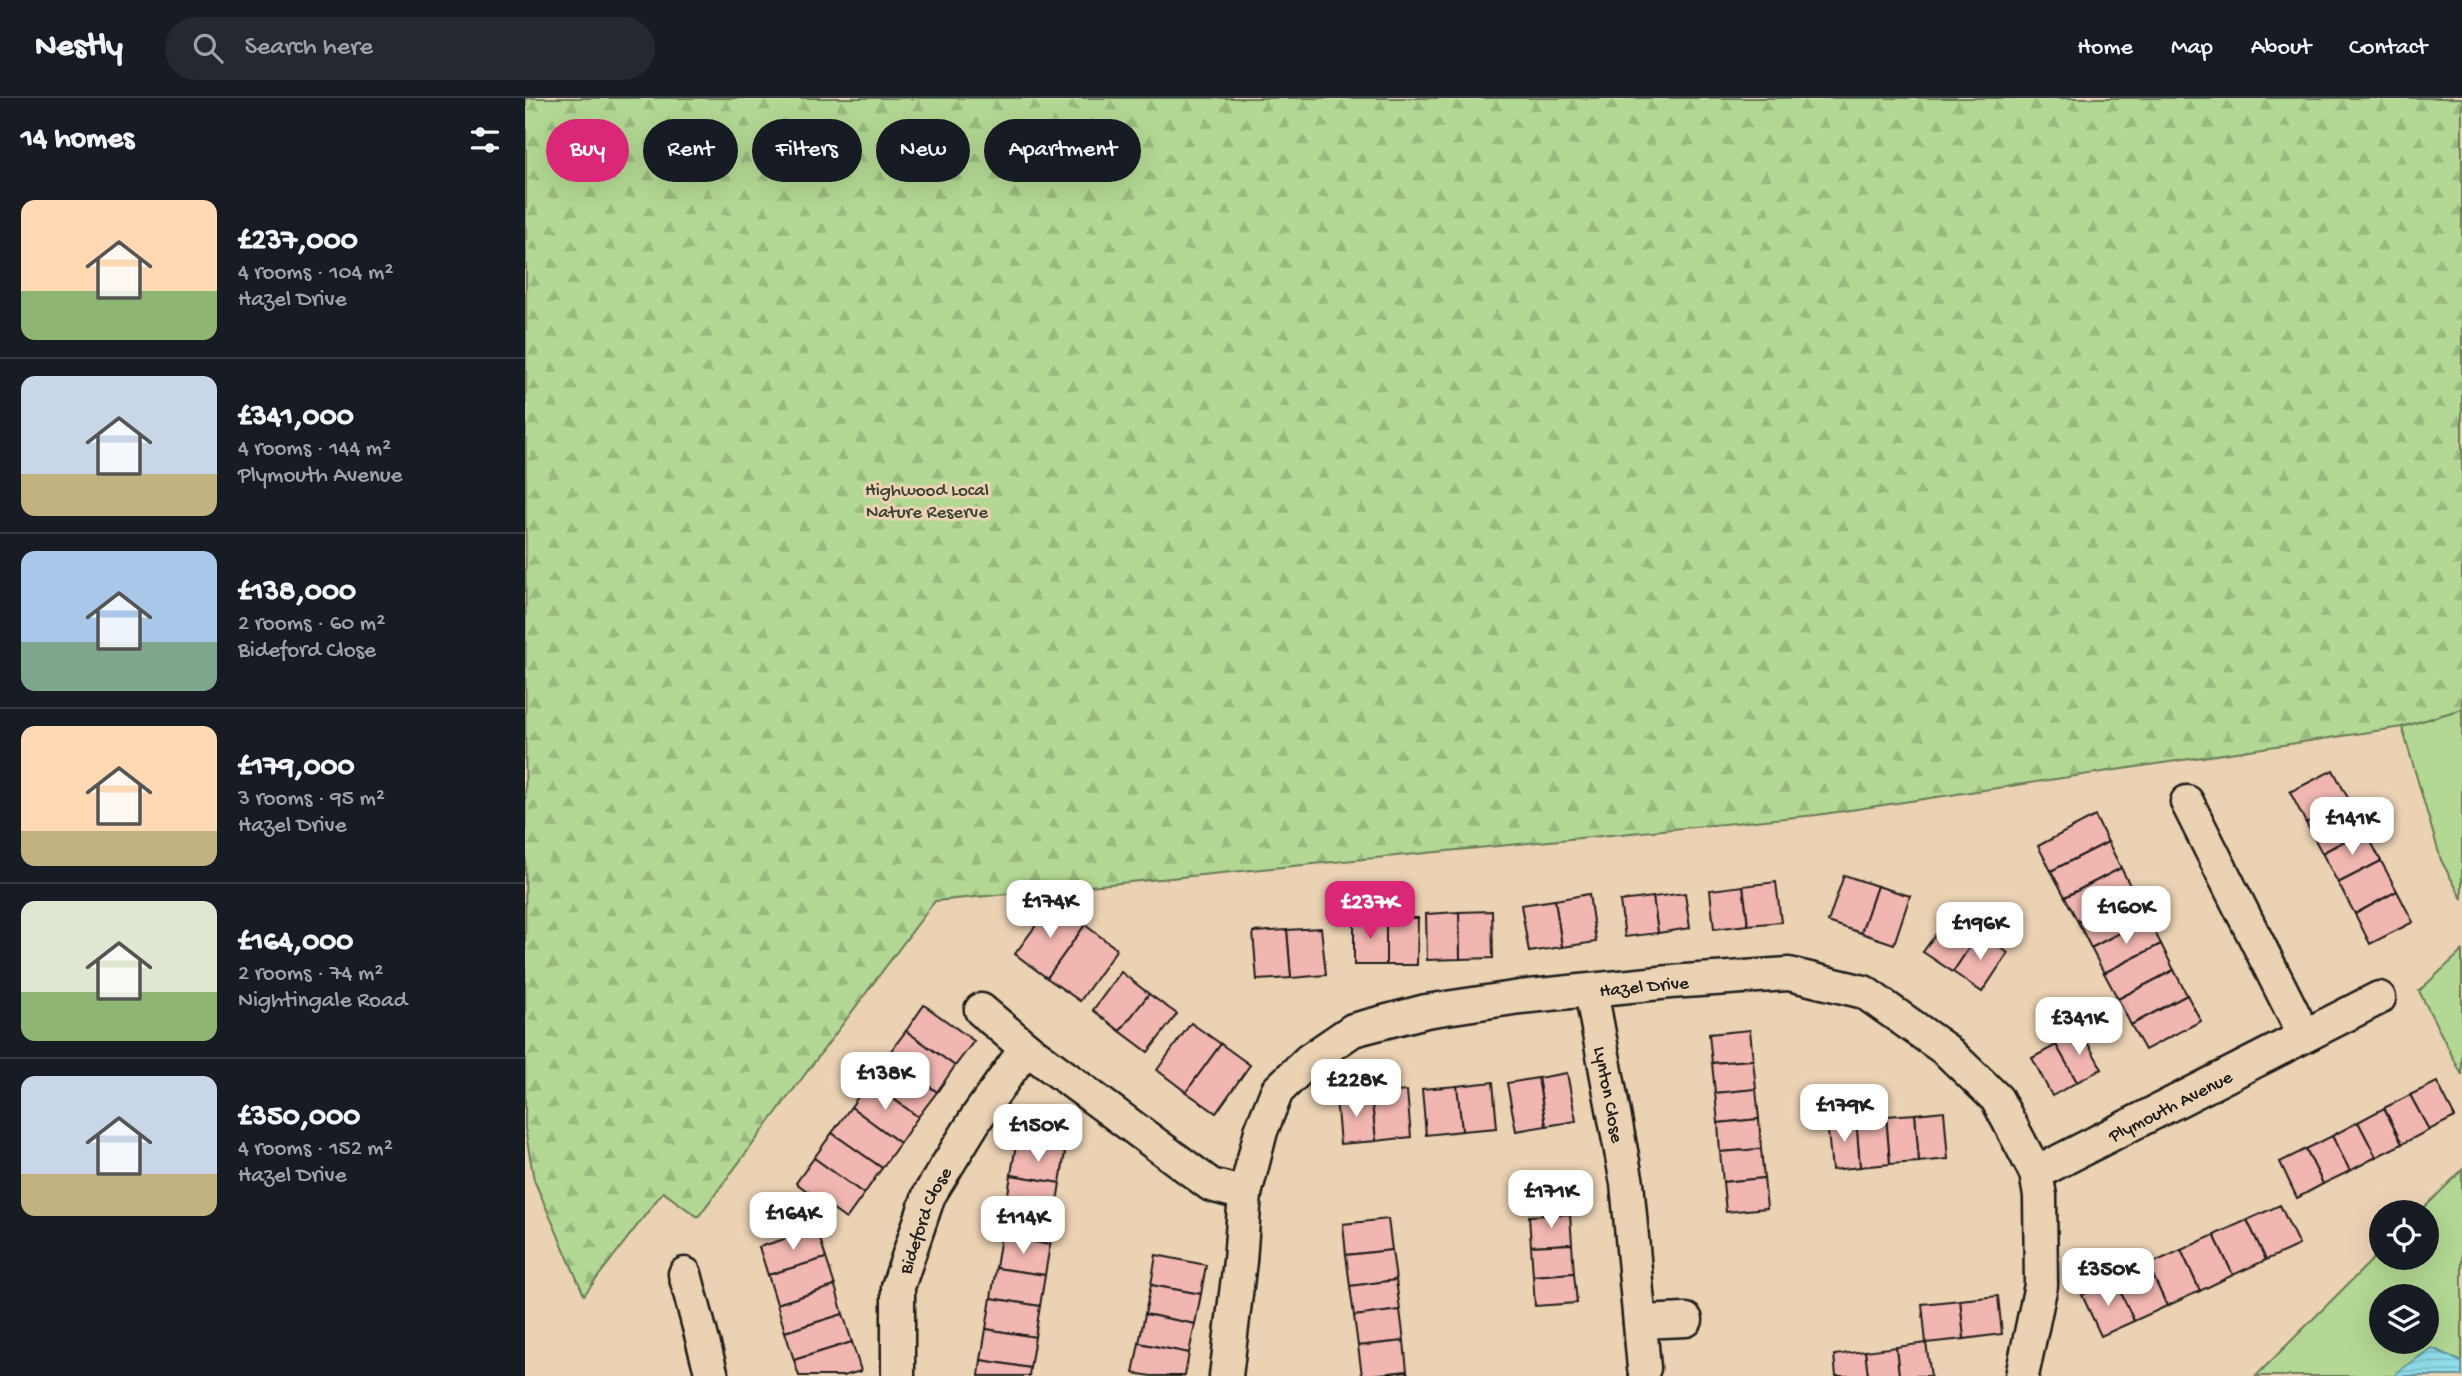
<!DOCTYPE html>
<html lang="en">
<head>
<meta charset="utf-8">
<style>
  :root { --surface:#171b24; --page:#242831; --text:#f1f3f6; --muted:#9ea1a6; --line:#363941; --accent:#db2777 }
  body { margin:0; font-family:"Gochi Hand",sans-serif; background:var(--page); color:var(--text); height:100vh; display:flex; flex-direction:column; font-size:26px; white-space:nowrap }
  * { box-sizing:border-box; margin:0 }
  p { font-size:23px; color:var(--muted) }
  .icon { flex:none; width:38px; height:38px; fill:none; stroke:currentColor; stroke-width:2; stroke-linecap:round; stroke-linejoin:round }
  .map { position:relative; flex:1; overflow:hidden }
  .details { display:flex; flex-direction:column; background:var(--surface); width:525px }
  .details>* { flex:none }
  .guide { position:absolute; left:21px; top:21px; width:665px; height:63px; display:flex; gap:14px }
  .tools { position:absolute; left:1844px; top:1102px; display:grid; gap:14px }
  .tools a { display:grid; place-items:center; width:70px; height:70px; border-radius:50%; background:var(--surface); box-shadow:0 7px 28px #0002; font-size:35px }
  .price { position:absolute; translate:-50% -60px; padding:0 16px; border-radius:14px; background:#fff; color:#222; font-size:23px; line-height:46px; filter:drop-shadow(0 2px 4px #0008) }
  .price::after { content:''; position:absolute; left:50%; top:42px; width:21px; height:16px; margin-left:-10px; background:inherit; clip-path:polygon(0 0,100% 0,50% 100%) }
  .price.selected { background:var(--accent); color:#fff }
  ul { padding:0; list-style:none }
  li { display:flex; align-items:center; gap:21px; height:175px; padding:0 21px }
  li+li { border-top:2px solid var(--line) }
  li span { display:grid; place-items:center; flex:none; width:196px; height:140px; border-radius:14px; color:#555 }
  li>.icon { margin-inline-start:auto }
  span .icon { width:84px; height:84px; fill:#fffc; stroke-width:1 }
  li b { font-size:30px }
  h2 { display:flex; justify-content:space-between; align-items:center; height:84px; padding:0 21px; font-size:30px }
  .pill { padding:0 24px; border-radius:32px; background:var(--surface); box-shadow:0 7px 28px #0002; font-size:24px; line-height:63px }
  .pill.selected { background:var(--accent); color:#fff }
  header { display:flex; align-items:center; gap:42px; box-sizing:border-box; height:98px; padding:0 35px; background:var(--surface); border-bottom:2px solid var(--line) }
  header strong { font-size:33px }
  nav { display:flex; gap:38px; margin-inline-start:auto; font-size:24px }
  .search { width:490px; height:63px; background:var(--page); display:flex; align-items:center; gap:18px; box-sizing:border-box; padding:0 24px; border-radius:38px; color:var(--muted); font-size:26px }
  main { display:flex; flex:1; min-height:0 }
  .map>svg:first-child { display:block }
</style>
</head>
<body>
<header>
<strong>Nestly</strong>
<div class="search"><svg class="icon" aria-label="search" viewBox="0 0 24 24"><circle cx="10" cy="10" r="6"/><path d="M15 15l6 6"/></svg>Search here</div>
<nav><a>Home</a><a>Map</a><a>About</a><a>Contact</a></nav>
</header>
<main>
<section class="details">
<h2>14 homes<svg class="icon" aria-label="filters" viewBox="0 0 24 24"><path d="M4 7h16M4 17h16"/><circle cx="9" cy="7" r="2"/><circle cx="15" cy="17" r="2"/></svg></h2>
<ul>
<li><span style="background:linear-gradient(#ffd9b3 65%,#8fb573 0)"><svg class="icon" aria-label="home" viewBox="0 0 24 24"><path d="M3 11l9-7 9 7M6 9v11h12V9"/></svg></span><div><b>£237,000</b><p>4 rooms · 104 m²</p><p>Hazel Drive</p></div></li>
<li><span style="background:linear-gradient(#c9d6e8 70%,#c2b280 0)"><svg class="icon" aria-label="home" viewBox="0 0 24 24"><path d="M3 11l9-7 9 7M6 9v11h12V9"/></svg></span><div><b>£341,000</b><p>4 rooms · 144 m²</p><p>Plymouth Avenue</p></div></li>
<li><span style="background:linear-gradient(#a9c7e8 65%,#7fa58c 0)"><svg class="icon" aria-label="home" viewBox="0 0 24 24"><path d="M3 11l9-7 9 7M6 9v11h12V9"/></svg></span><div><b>£138,000</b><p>2 rooms · 60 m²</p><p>Bideford Close</p></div></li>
<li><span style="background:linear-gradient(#ffd9b3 75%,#c2b280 0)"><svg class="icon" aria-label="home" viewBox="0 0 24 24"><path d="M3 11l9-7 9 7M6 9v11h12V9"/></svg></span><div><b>£179,000</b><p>3 rooms · 95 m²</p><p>Hazel Drive</p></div></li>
<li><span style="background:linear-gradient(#dfe7d0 65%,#8fb573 0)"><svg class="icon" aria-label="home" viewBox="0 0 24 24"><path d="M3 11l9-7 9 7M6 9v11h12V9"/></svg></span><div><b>£164,000</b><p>2 rooms · 74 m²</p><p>Nightingale Road</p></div></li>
<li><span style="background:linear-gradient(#c9d6e8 70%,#c2b280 0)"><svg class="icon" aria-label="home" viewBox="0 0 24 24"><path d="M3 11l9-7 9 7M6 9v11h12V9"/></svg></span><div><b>£350,000</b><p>4 rooms · 152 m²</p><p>Hazel Drive</p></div></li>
</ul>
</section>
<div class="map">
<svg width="1937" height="1278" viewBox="0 0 1937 1278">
  <defs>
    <pattern id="forest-firs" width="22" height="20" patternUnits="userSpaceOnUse" patternTransform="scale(1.75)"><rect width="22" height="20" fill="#b2d893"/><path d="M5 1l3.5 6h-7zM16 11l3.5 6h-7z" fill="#98b97e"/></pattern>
    <pattern id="water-rules" width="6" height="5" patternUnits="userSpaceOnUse" patternTransform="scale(1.75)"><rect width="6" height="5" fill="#8fdfec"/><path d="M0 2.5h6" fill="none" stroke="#7bbfca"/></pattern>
  </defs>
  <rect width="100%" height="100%" fill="#ebd2b3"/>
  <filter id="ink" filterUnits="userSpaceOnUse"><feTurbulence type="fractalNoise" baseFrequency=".0143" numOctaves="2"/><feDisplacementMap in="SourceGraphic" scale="14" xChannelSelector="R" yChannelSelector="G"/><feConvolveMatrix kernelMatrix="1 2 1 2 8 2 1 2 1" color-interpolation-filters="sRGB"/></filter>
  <g filter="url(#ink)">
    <!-- forest -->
    <polygon fill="url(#forest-firs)" stroke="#677a58" stroke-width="2" points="1,0 1937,0 1937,611 1877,629 1292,717 410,803 173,1119 138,1094 59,1197 9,1082 0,1031"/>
    <!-- green -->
    <g fill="#b2d893" stroke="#677a58" stroke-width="2" fill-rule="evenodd">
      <polygon points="1937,611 1937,801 1916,762 1877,629"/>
      <polygon points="1937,853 1937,977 1894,893"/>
      <path d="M1937,1072V1278H1731L1857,1152V1160H1902V1115H1894ZM1857,1199H1902V1244H1857Z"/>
    </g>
    <!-- water -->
    <polygon fill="url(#water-rules)" stroke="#619199" stroke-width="2" points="1907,1250 1937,1264 1937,1278 1871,1278 1872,1274"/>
    <!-- building -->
    <g fill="#f1b6af" stroke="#1c1c1c" stroke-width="2">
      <polygon points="1808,672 1824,702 1781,725 1765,694"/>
      <polygon points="1824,702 1840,732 1797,755 1781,725"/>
      <polygon points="1570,718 1583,744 1526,773 1513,748"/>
      <polygon points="1840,732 1856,763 1813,785 1797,755"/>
      <polygon points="1583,744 1596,770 1540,799 1526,773"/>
      <polygon points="1856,763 1872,793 1830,816 1813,785"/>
      <polygon points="1596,770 1609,795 1553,824 1540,799"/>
      <polygon points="1319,777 1352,788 1336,835 1303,824"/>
      <polygon points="1251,784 1256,824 1223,827 1218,788"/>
      <polygon points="1218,788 1223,827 1189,831 1185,792"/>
      <polygon points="1352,788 1385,798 1369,846 1336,835"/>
      <polygon points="1872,793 1888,824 1845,846 1830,816"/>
      <polygon points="1160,795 1165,830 1133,835 1128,799"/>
      <polygon points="1609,795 1623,820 1566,850 1553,824"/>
      <polygon points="1064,796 1071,844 1037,849 1030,802"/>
      <polygon points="1128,799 1133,835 1100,839 1095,803"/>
      <polygon points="1030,802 1037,849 1004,854 996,807"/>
      <polygon points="528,804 560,827 522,880 490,856"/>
      <polygon points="967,813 968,860 935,861 934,814"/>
      <polygon points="934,814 935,861 902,862 901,816"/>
      <polygon points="1425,816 1454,835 1428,874 1398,854"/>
      <polygon points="829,819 861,820 861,867 829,867"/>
      <polygon points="861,820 893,820 892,867 861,867"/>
      <polygon points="1623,820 1636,846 1579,875 1566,850"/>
      <polygon points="560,827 592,851 555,903 522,880"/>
      <polygon points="796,830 801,877 766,880 762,832"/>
      <polygon points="762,832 766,880 732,882 728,834"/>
      <polygon points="1454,835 1483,855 1457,894 1428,874"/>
      <polygon points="1636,846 1649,872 1593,901 1579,875"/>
      <polygon points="1649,872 1662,897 1606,927 1593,901"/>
      <polygon points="596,874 624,896 595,933 568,912"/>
      <polygon points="624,896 652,916 623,954 595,933"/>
      <polygon points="1662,897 1676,923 1620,952 1606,927"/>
      <polygon points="399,907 449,943 430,968 381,933"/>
      <polygon points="666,925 696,946 661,994 632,972"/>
      <polygon points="1225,932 1228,962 1187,965 1184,936"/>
      <polygon points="381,933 430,968 412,994 362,958"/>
      <polygon points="1556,933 1577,971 1552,984 1531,947"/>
      <polygon points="696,946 725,967 691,1015 661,994"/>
      <polygon points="1531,947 1552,984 1527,998 1507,960"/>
      <polygon points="362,958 412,994 393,1019 344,983"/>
      <polygon points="1228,962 1231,991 1190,995 1187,965"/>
      <polygon points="1042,975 1051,1023 1021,1028 1013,980"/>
      <polygon points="1013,980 1021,1028 991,1033 982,985"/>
      <polygon points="344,983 393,1019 375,1045 326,1009"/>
      <polygon points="968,984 972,1030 937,1033 932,988"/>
      <polygon points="1912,984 1930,1019 1904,1032 1885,997"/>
      <polygon points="932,988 937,1033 901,1037 897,991"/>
      <polygon points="1231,991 1234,1021 1193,1025 1190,995"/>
      <polygon points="882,993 886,1039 851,1043 846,996"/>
      <polygon points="846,996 851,1043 815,1046 811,1000"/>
      <polygon points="1885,997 1904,1032 1877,1046 1859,1010"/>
      <polygon points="326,1009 375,1045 357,1070 307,1035"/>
      <polygon points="1859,1010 1877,1046 1851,1059 1833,1024"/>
      <polygon points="1419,1013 1423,1061 1394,1064 1390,1016"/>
      <polygon points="1390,1016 1394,1064 1365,1066 1361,1018"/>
      <polygon points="1361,1018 1365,1066 1335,1069 1331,1021"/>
      <polygon points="1234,1021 1236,1051 1195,1054 1193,1025"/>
      <polygon points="1331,1021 1335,1069 1307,1072 1302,1024"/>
      <polygon points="1833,1024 1851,1059 1825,1073 1807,1038"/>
      <polygon points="307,1035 357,1070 339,1096 289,1060"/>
      <polygon points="1807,1038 1825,1073 1798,1086 1781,1051"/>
      <polygon points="491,1046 540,1054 535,1085 486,1077"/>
      <polygon points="1236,1051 1239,1080 1198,1084 1195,1054"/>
      <polygon points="1781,1051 1798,1086 1772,1100 1755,1064"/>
      <polygon points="289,1060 339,1096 321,1121 271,1085"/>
      <polygon points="486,1077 535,1085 530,1116 481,1108"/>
      <polygon points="1239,1080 1242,1110 1201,1114 1198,1084"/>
      <polygon points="1755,1107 1774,1147 1741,1162 1722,1122"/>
      <polygon points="481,1108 530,1116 525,1147 476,1138"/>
      <polygon points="1045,1116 1047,1146 1006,1148 1004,1118"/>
      <polygon points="863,1121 867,1152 821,1157 818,1126"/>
      <polygon points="1722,1122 1741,1162 1708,1177 1689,1137"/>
      <polygon points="292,1131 301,1160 243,1177 234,1149"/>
      <polygon points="1689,1137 1708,1177 1675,1193 1656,1152"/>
      <polygon points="476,1138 525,1147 520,1177 471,1170"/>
      <polygon points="1047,1146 1049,1175 1008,1178 1006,1148"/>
      <polygon points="867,1152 871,1182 825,1188 821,1157"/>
      <polygon points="1656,1152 1675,1193 1642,1208 1623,1167"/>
      <polygon points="631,1157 681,1167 676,1196 626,1187"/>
      <polygon points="301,1160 310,1188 252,1206 243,1177"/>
      <polygon points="1623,1167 1642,1208 1609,1223 1590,1182"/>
      <polygon points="471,1170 520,1177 515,1208 466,1200"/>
      <polygon points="1049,1175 1052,1205 1010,1208 1008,1178"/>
      <polygon points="871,1182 875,1212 829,1218 825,1188"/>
      <polygon points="1590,1182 1609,1223 1576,1238 1557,1197"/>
      <polygon points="626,1187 676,1196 670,1226 620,1216"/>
      <polygon points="310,1188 318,1216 260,1234 252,1206"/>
      <polygon points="1473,1198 1477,1236 1439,1241 1435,1202"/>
      <polygon points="466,1200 515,1208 510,1239 461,1231"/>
      <polygon points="1435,1202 1439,1241 1401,1245 1397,1206"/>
      <polygon points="875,1212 879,1243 833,1248 829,1218"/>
      <polygon points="318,1216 327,1244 269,1262 260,1234"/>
      <polygon points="620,1216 670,1226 664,1255 614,1245"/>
      <polygon points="461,1231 510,1239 505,1270 456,1262"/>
      <polygon points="879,1243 882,1273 837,1278 833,1248"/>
      <polygon points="327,1244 336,1273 318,1278 274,1278 269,1262"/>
      <polygon points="614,1245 664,1255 660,1278 626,1278 608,1275"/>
      <polygon points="1401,1245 1406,1278 1374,1278 1371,1249"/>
      <polygon points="1371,1249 1374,1278 1343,1278 1340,1253"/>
      <polygon points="1340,1253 1343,1278 1311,1278 1309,1257"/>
      <polygon points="456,1262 505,1270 504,1278 454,1278"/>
      <polygon points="882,1273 883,1278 844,1278"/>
    </g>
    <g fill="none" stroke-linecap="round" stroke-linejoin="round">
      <!-- street casing -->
      <g stroke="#1c1c1c" stroke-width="37">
        <g id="street">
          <polyline points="1662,704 1779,937"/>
          <path id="s1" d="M1066,893L1102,1085L1119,1270"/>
          <polyline points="456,912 501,950 686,1087 720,1096"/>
          <path id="s2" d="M1511,1075L1854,900"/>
          <polyline points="160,1176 187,1278"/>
          <polyline points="1115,1224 1161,1222"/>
          <path id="s3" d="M373,1278V1189L404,1097L452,1019L501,950"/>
          <path id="s4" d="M701,1278L715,1163L720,1096L736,1033L752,993L784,962L828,932L901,913L995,899L1145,884L1264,876L1339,894L1421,952L1472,1001L1511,1075L1515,1098L1516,1187L1497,1278"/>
        </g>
      </g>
      <!-- street -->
      <use href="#street" stroke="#ebd2b3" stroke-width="32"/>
    </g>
  </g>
  <g text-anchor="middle" stroke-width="6" stroke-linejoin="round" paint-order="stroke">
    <!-- park labels -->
    <g font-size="19" fill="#3a4234" stroke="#ebd2b3">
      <text x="402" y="397">Highwood Local<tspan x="402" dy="22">Nature Reserve</tspan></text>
    </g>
    <!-- street labels -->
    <g font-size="19" fill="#1c1c1c" stroke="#ebd2b3">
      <text dy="7" stroke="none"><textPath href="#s4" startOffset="684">Hazel Drive</textPath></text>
      <text dy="7" stroke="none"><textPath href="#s1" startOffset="105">Lynton Close</textPath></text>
      <text dy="7" stroke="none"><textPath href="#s2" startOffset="150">Plymouth Avenue</textPath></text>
      <text dy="7" stroke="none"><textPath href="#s3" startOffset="161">Bideford Close</textPath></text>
    </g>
  </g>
</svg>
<div class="tools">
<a><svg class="icon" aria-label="locate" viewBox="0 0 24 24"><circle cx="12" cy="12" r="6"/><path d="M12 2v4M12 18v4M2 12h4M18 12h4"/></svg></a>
<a><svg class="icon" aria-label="layers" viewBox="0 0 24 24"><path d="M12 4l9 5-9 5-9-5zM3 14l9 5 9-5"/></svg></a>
</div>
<b class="price" style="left:1827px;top:759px">£141K</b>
<b class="price" style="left:525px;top:842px">£174K</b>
<b class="price selected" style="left:845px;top:843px">£237K</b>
<b class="price" style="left:1601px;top:848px">£160K</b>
<b class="price" style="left:1455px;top:864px">£196K</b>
<b class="price" style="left:1554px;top:959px">£341K</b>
<b class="price" style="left:360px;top:1014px">£138K</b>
<b class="price" style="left:831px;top:1021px">£228K</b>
<b class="price" style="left:1319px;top:1046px">£179K</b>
<b class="price" style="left:513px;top:1066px">£150K</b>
<b class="price" style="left:1026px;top:1132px">£171K</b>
<b class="price" style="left:268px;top:1154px">£164K</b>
<b class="price" style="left:498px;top:1158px">£114K</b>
<b class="price" style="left:1583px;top:1210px">£350K</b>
<div class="guide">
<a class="pill selected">Buy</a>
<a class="pill">Rent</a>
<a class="pill">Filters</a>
<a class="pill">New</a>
<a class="pill">Apartment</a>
</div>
</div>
</main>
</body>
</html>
